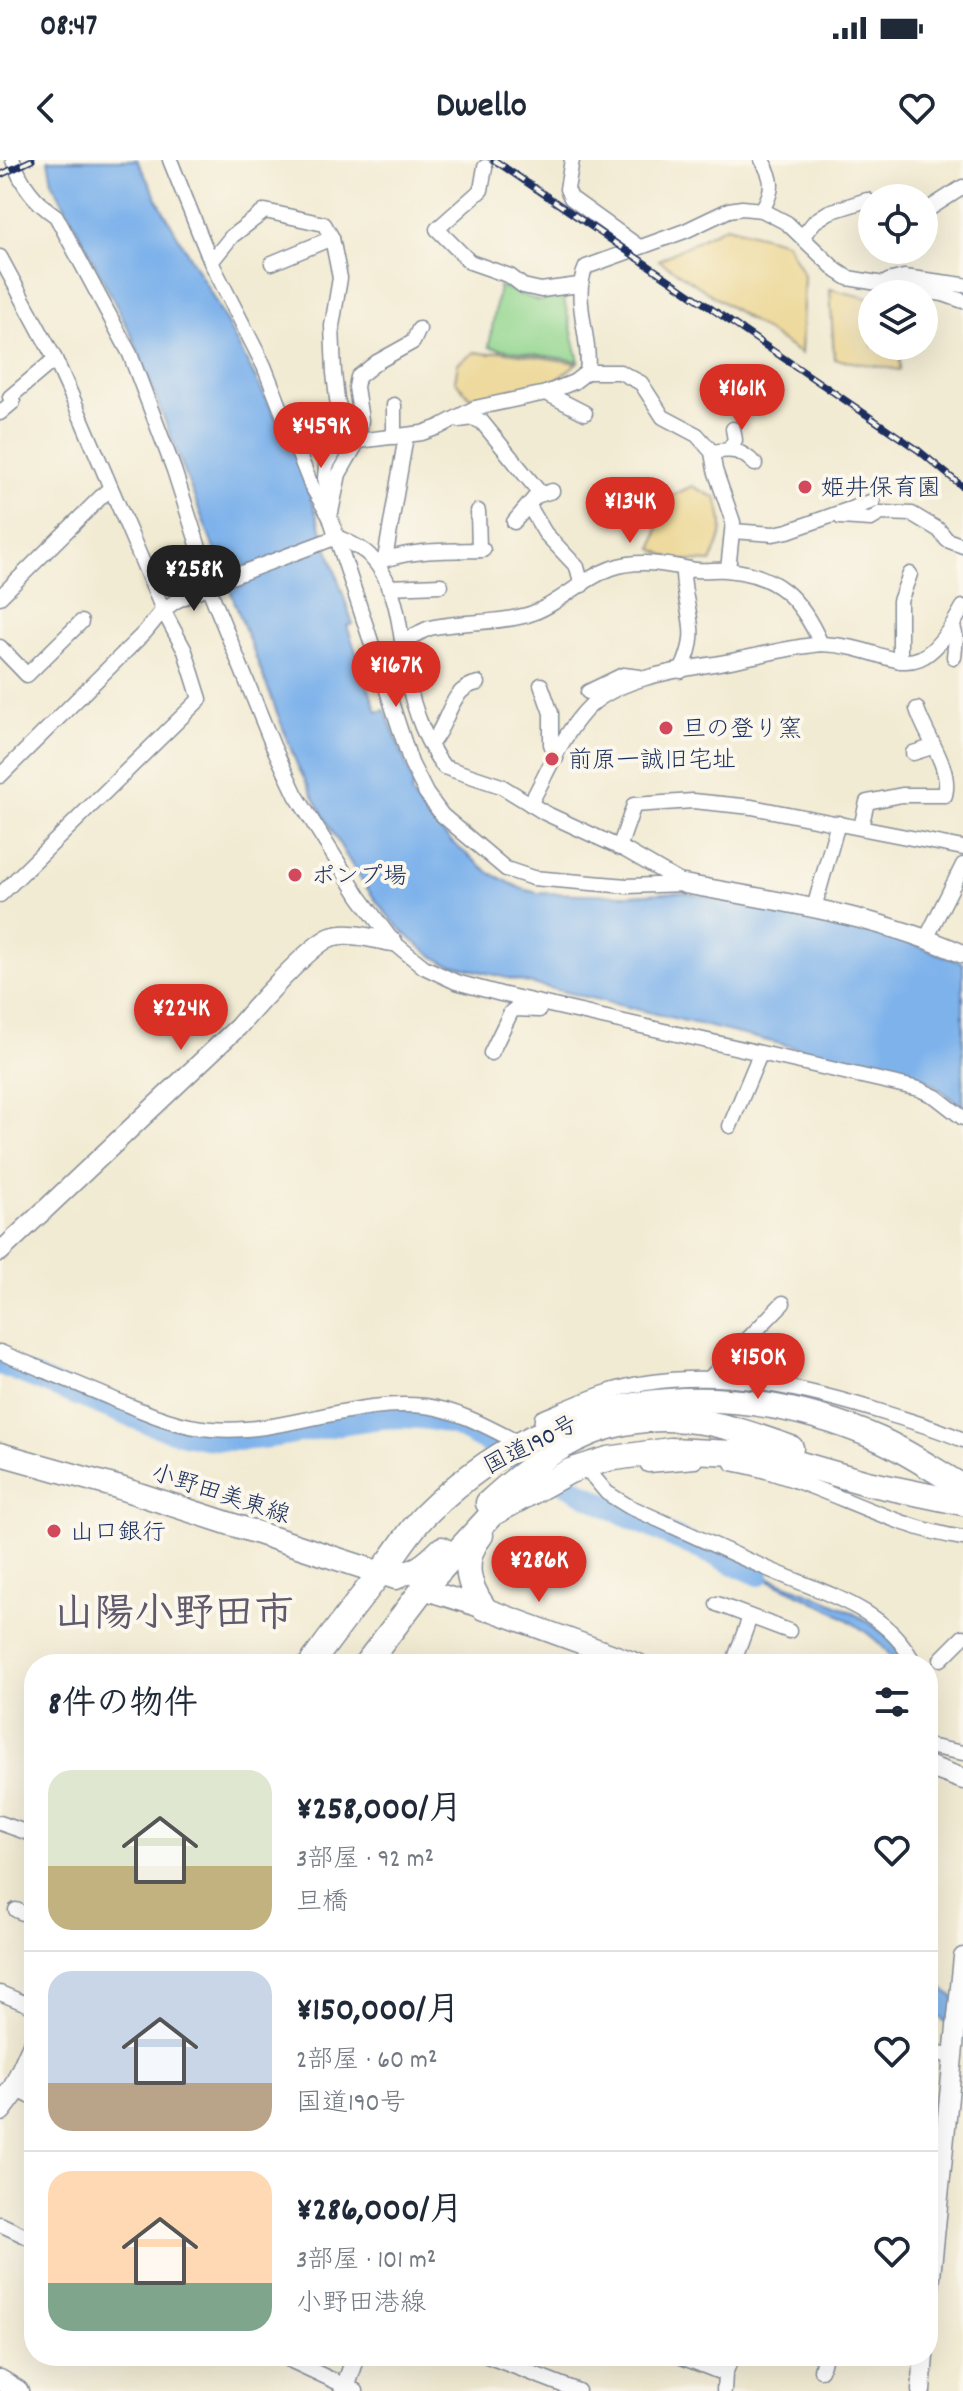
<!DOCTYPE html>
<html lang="ja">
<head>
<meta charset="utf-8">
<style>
  :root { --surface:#fff; --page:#f6f6f7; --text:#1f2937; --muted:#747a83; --line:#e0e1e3; --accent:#d93025 }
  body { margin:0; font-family:Dekko,"Klee One",sans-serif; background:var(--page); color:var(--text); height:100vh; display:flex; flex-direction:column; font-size:30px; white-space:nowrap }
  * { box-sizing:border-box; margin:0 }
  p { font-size:26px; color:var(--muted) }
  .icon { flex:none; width:44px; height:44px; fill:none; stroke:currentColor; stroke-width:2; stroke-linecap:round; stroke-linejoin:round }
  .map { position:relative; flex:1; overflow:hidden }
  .sheet { position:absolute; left:24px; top:1494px; width:914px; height:712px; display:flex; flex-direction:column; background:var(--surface); border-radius:32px; box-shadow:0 8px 32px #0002 }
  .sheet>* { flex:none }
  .tools { position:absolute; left:858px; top:24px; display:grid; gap:16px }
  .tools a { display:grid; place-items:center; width:80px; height:80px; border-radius:50%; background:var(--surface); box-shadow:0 8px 32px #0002; font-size:40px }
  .price { position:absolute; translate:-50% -68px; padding:0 18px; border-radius:28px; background:var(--accent); color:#fff; font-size:26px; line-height:52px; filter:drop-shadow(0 2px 4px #0008) }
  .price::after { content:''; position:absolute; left:50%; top:48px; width:24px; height:18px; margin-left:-12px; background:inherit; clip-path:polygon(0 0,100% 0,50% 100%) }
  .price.selected { background:#222; color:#fff }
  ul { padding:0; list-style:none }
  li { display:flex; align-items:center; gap:24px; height:200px; padding:0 24px }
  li+li { border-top:2px solid var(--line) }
  li span { display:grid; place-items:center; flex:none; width:224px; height:160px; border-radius:24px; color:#555 }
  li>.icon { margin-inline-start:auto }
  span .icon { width:96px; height:96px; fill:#fffc; stroke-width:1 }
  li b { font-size:34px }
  h2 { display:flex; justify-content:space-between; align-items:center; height:96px; padding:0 24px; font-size:34px }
  .status { display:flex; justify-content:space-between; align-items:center; height:56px; padding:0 40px; background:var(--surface); direction:ltr }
  .status svg { height:22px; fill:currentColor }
  header { display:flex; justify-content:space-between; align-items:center; height:104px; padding:0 24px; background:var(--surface); font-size:36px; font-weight:700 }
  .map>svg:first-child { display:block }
</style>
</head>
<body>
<div class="status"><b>08:47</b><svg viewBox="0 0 49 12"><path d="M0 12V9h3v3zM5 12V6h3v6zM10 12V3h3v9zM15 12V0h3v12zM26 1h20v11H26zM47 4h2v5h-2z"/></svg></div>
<header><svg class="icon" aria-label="back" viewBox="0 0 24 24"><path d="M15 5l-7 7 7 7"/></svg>Dwello<svg class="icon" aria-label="heart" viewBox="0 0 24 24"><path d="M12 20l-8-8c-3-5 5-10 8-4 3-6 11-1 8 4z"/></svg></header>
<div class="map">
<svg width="963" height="2231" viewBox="0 0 963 2231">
  <rect width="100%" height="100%" fill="#fbf7ec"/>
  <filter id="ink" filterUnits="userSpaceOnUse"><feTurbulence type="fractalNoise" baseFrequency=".0125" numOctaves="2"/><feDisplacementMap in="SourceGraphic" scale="16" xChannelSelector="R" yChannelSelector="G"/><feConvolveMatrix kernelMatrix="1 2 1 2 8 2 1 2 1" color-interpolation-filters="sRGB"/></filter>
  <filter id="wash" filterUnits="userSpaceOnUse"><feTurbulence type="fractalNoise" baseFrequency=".006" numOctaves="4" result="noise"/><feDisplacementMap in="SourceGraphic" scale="32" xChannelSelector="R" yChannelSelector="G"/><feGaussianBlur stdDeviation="1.8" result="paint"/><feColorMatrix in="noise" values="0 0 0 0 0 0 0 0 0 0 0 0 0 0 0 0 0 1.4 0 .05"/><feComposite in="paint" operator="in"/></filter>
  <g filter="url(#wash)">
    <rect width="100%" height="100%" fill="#f2ebd3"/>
    <!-- green -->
    <polygon fill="#93d68e" stroke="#578276" stroke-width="2" points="499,126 538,141 563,136 579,201 489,187"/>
    <!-- sand -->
    <g fill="#eeda9e" stroke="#84847e" stroke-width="2">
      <polygon points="726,66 786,82 804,115 801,194 659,100"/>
      <polygon points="830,129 872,139 872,186 900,186 900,210 834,199"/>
      <polygon points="500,191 577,203 551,225 510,236 470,237 455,221 458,203 475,192 489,194"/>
      <path d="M692,326L716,338C726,365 723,376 711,402L674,400L653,389L660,357L667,338Z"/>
    </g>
    <!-- water -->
    <g fill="#7eb2eb" stroke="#4c70a4" stroke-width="2">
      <path d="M48,0H137L164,52L212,135L298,300L353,464L347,466L377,552L385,550L414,625L411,633L428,659L454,684L490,713L522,729L538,733L627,735L679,732L785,750L907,782L963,803V947L926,919L445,803C376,767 334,674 298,607L133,178L52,21Z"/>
      <path d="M733,1404C782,1424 888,1453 909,1504H895C875,1461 776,1425 733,1404Z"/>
      <polygon points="928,1816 963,1845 963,1874 928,1849"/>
    </g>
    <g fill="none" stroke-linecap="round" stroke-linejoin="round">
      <!-- river -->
      <path stroke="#7eb2eb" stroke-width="22" d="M0,1204C34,1218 68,1231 102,1245C145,1262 185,1280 231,1280C307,1280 381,1241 455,1265L624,1355L759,1415"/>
    </g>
  </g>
  <g filter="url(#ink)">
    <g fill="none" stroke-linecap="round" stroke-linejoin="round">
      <!-- minor casing -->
      <g stroke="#868d98" stroke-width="17">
        <g id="minor">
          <path d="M13,0C21,24 35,42 56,56L130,194L174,310L208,416V426L273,586L296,635L359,736L393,782L424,807L456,822L501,834L919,929L936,937L963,958"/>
          <polyline points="170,0 211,102 264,206 311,325 330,357 411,603 426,633 442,655 506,709 533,718 627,726 684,724"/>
          <polyline points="572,0 567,29 571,38 639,87"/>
          <path d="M762,0C774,20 774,29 762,50"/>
          <polyline points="485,7 481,30 437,69 470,102 510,116 523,126 541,130 579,125"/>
          <polyline points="924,52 963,27"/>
          <polyline points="802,77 815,61 829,52 867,40"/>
          <polyline points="0,97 55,199 73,239 163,450 185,491 200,539 0,735"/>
          <polyline points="211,102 232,76 265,51 324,64 332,78 340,118 332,166 334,213 337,239 346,271 359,274"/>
          <polyline points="272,103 332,78"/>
          <polyline points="888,121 904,117 963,125"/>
          <path d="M587,212C592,178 571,139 586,107L685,71L729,50L742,48L762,50L787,63L837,111L848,118L943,134L963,141"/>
          <polyline points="546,233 585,253"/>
          <polyline points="394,245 394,277"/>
          <polyline points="0,253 13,242 10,237 55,199"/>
          <polyline points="459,260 473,258 482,262 540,333"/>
          <polyline points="358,281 422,273 439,267 475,248 546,233 574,222 587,212 620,212 641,223 663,257 697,275 712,292 715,310 733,362 728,410"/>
          <polyline points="730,288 735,280 733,269"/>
          <path d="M712,292C732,289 740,289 755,304"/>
          <polyline points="330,341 325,318 326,306 346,271"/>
          <polyline points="529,346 545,373 577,407 582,425"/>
          <polyline points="478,351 479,390"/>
          <polyline points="330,357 339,314 358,281 361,260 356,227 358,217 377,202 413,182 419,169"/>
          <polyline points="840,357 871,359 881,353 912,354 939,370 947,380 963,386"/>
          <polyline points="514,362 536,336 552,331"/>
          <polyline points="733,371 773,374 788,371 873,341"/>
          <polyline points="385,399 406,276"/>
          <path d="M376,403C407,389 449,391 483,390"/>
          <polyline points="388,427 441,425"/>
          <polyline points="0,437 110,328"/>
          <polyline points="953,466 956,478 954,497"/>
          <path d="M403,480C413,478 420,471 430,468C462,461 496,464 527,455C559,445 581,419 612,408C638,399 664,404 690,409C701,412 715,409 726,410C778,414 801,439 821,484"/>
          <polyline points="0,487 27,515 81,462"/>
          <polyline points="900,501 900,441 910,414"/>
          <path d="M681,511C702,469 685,455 683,414L690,409"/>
          <polyline points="541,525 551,553 551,584 556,598"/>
          <polyline points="588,532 623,515 640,517"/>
          <path d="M431,583C450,563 448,529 478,523"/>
          <polyline points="913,593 932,587"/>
          <path d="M0,616L145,472L163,450L176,441L215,423L337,377C348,382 361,387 369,395C402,428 400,481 408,522C414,549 426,584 444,607L501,626L545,653L625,690L684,724"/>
          <path d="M530,644C549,610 563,572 591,545C626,514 691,509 736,500C764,494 792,487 821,484C898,486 912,539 963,447"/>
          <path d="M861,667L867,642L902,635H945C952,608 926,577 917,549"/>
          <polyline points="619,688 634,645 693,641 752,647 963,688"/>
          <polyline points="814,748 838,663"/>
          <polyline points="926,779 963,705"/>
          <polyline points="491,893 511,852 515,849 539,850"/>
          <polyline points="730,966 760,894"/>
          <path d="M0,1192C38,1208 76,1223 113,1239C145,1252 177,1267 212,1269C284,1275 353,1238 425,1246C459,1250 491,1269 521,1284"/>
          <polyline points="710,1218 783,1143"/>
          <path d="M541,1273L542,1258C576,1244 610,1228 646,1223C729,1210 809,1229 888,1254C913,1262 939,1269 963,1280"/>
          <path d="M732,1303C813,1317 883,1366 963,1378"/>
          <polyline points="648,1305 695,1301"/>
          <path d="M591,1314L607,1333L628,1346C675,1367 721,1389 768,1409C820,1432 888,1448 914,1504"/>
          <polyline points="717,1444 789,1471"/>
          <polyline points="941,1499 963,1477"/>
          <polyline points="733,1504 750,1457"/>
          <polyline points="928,1586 963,1593"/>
          <polyline points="0,1663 34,1675"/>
          <polyline points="16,1750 34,1758"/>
          <polyline points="0,1833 34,1847"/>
          <polyline points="928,1889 952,1897"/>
          <polyline points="15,1929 34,1938"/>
          <polyline points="0,2064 34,2080"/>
          <polyline points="281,2196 356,2231"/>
          <polyline points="487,2196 578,2231"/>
          <polyline points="679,2196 725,2214"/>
          <polyline points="821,2210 825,2196"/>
          <polyline points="724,2231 725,2214 732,2196"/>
        </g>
      </g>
      <!-- tertiary casing -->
      <g stroke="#868d98" stroke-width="21">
        <g id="tertiary">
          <path d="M684,724C777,741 876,755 963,794"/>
          <path d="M0,1092L238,867C254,848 310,785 331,777C349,771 374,779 393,782"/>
          <polyline points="928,2146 963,1797"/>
          <polyline points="344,2231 356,2196"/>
          <polyline points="921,2231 924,2196"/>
        </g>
      </g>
      <!-- secondary casing -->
      <g stroke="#868d98" stroke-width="23">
        <g id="secondary">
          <polyline points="423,1429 484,1448 638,1504"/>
          <polyline points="928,1606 963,1619"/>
          <polyline points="0,2220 18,2231"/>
        </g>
      </g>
      <!-- primary casing -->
      <g stroke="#868d98" stroke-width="25">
        <polyline id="primary" points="0,1294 117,1327 396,1418"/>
      </g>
      <!-- trunk casing -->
      <g stroke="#868d98" stroke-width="27">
        <g id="trunk">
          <path d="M488,1343C551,1285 612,1248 702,1262C733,1267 762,1278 791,1288"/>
          <path d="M481,1375C461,1399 467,1424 484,1448"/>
          <path d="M380,1412C412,1416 420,1411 442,1389"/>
          <path d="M311,1504C336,1470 362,1436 388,1403C400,1387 411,1369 425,1355C550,1230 720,1210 879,1279C908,1292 935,1311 963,1327"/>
          <polyline points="366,1504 423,1429 492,1354 570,1311 608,1299 670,1290 755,1294 783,1299 867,1323 963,1343"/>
          <polyline points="0,1949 15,1929 34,1887"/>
        </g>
      </g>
      <!-- minor -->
      <use href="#minor" stroke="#fff" stroke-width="14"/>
      <!-- tertiary -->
      <use href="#tertiary" stroke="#fff" stroke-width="18"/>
      <!-- secondary -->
      <use href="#secondary" stroke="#fff" stroke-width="20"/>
      <!-- primary -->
      <use href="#primary" stroke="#fff" stroke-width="22"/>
      <!-- trunk -->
      <use href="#trunk" stroke="#fff" stroke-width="24"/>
      <!-- rail casing -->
      <g stroke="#1b2f5e" stroke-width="7">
        <g id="rail">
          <polyline points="494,0 918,290 963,327"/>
          <polyline points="0,15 32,0"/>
        </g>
      </g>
      <!-- rail -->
      <use href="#rail" stroke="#fbf7ec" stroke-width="4" stroke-dasharray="12" stroke-linecap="butt"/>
    </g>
  </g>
  <!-- markers -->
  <g fill="#d1495b" stroke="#fbf7ec" stroke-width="3">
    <circle cx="805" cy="327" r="8"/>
    <circle cx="666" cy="568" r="8"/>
    <circle cx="552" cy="599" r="8"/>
    <circle cx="295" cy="715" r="8"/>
    <circle cx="54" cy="1371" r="8"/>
  </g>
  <g text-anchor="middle" stroke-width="8" stroke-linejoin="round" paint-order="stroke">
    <!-- poi labels -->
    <g font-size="24" fill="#1b2f5e" stroke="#fbf7ec" text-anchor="start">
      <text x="821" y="335">姫井保育園</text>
      <text x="682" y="576">旦の登り窯</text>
      <text x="568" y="607">前原一誠旧宅址</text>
      <text x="311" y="723">ポンプ場</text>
      <text x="70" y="1379">山口銀行</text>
    </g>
    <!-- street labels -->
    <g font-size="24" fill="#1b2f5e" stroke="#fbf7ec">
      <text transform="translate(530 1284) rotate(-27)" y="8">国道190号</text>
      <text transform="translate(221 1333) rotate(18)" y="8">小野田美東線</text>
    </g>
    <!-- town labels -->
    <g font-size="40" font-weight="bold" fill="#5f5a6c" stroke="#fbf7ec">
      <text x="174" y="1465">山陽小野田市</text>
    </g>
  </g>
</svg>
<div class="tools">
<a><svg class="icon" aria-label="locate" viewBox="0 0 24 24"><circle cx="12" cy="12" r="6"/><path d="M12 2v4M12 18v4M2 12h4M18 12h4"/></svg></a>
<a><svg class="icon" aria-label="layers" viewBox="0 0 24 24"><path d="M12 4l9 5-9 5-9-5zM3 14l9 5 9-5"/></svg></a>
</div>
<b class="price" style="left:742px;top:272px">¥161K</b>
<b class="price" style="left:321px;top:310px">¥459K</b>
<b class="price" style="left:630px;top:385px">¥134K</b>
<b class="price selected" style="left:194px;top:453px">¥258K</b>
<b class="price" style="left:396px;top:549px">¥167K</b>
<b class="price" style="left:181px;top:892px">¥224K</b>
<b class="price" style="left:758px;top:1241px">¥150K</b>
<b class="price" style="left:539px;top:1444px">¥286K</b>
<section class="sheet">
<h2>8件の物件<svg class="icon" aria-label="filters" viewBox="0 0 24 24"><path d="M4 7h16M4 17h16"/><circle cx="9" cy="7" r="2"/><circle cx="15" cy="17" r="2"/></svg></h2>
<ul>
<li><span style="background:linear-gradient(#dfe7d0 60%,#c2b280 0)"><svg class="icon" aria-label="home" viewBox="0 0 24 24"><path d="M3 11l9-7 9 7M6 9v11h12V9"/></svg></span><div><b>¥258,000/月</b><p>3部屋 · 92 m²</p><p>旦橋</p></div><svg class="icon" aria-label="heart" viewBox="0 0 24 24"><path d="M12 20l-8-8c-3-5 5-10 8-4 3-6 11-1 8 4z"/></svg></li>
<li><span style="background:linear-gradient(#c9d6e8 70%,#b9a48a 0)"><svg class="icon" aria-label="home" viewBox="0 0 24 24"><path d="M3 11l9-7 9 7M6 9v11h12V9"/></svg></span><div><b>¥150,000/月</b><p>2部屋 · 60 m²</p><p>国道190号</p></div><svg class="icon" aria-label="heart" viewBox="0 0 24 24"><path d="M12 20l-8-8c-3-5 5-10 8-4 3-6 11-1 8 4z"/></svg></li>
<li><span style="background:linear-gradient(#ffd9b3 70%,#7fa58c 0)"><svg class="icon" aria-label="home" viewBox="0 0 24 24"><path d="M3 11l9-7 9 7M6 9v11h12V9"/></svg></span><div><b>¥286,000/月</b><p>3部屋 · 101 m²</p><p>小野田港線</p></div><svg class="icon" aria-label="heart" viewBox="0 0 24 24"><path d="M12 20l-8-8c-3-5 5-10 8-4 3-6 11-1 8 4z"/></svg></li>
</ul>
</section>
</div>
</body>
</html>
